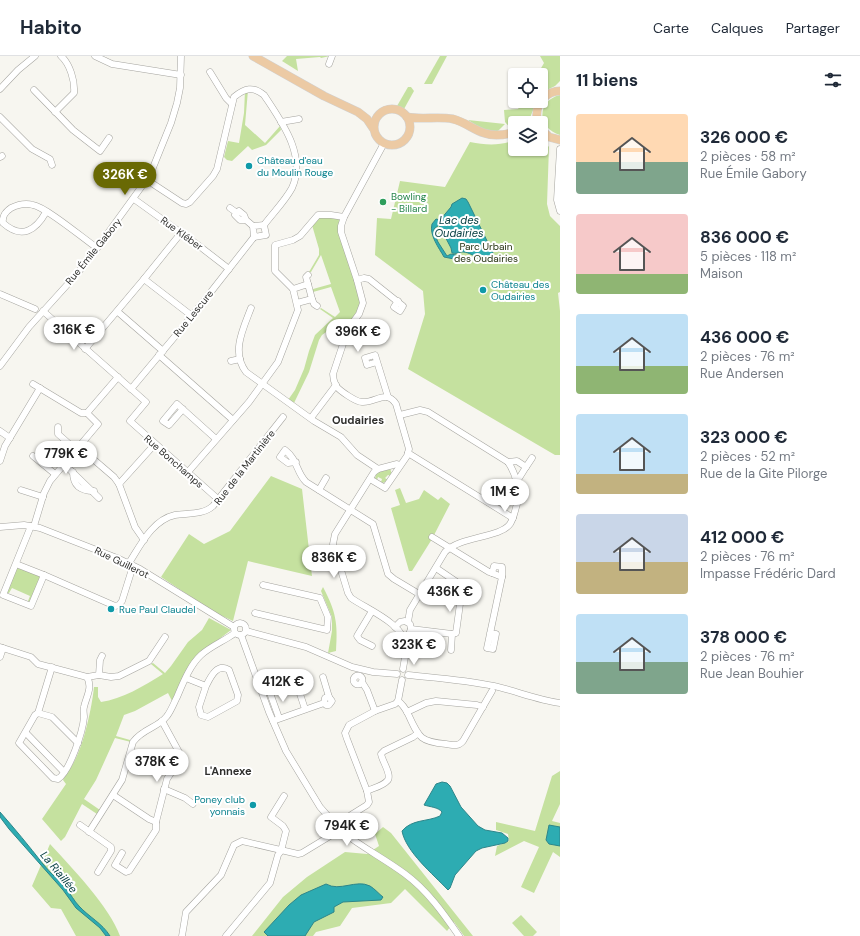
<!DOCTYPE html>
<html lang="fr">
<head>
<meta charset="utf-8">
<style>
  :root { --surface:#fff; --page:#f2f2f3; --text:#1f2937; --muted:#747a83; --line:#e0e1e3; --accent:#696904 }
  body { margin:0; font-family:"DM Sans",sans-serif; background:var(--page); color:var(--text); height:100vh; display:flex; flex-direction:column; font-size:15px; white-space:nowrap }
  * { box-sizing:border-box; margin:0 }
  p { font-size:13px; color:var(--muted) }
  .icon { flex:none; width:22px; height:22px; fill:none; stroke:currentColor; stroke-width:2; stroke-linecap:round; stroke-linejoin:round }
  .map { position:relative; flex:1; overflow:hidden }
  .details { display:flex; flex-direction:column; background:var(--surface); width:300px }
  .details>* { flex:none }
  .tools { position:absolute; left:508px; top:12px; display:grid; gap:8px }
  .tools a { display:grid; place-items:center; width:40px; height:40px; border-radius:4px; background:var(--surface); box-shadow:0 1px 3px #0004; font-size:20px }
  .price { position:absolute; translate:-50% -34px; padding:0 9px; border-radius:14px; background:#fff; color:#222; font-size:13px; line-height:26px; filter:drop-shadow(0 1px 2px #0008) }
  .price::after { content:''; position:absolute; left:50%; top:24px; width:12px; height:9px; margin-left:-6px; background:inherit; clip-path:polygon(0 0,100% 0,50% 100%) }
  .price.selected { background:var(--accent); color:#fff }
  ul { padding:0; list-style:none }
  li { display:flex; align-items:center; gap:12px; height:100px; padding:0 16px }
  li span { display:grid; place-items:center; flex:none; width:112px; height:80px; border-radius:4px; color:#555 }
  li>.icon { margin-inline-start:auto }
  span .icon { width:48px; height:48px; fill:#fffc; stroke-width:1 }
  li b { font-size:17px }
  h2 { display:flex; justify-content:space-between; align-items:center; height:48px; padding:0 16px; font-size:17px }
  header { display:flex; align-items:center; gap:24px; box-sizing:border-box; height:56px; padding:0 20px; background:var(--surface); border-bottom:1px solid var(--line) }
  header strong { font-size:19px }
  nav { display:flex; gap:22px; margin-inline-start:auto; font-size:14px }
  main { display:flex; flex:1; min-height:0 }
  .map>svg:first-child { display:block }
</style>
</head>
<body>
<header>
<strong>Habito</strong>
<nav><a>Carte</a><a>Calques</a><a>Partager</a></nav>
</header>
<main>
<div class="map">
<svg width="560" height="880" viewBox="0 0 560 880">
  <rect width="100%" height="100%" fill="#f7f6f0"/>
  <!-- green -->
  <g fill="#c5e19f">
    <polygon points="287,0 330,0 321,2 320,1 296,3 298,15 282,5"/>
    <polygon points="440,0 447,0 432,28 424,28"/>
    <polygon points="540,0 560,0 560,25 555,30 549,33 541,41 541,19 537,19 544,7"/>
    <polygon points="408,31 411,31 414,35 404,53 397,50"/>
    <polygon points="248,34 245,69 265,87 280,70 281,74 266,89 252,94 248,90 232,105 227,104 224,101 228,85 239,87 244,57 245,35"/>
    <path d="M560,39V79C537,72 536,45 560,39Z"/>
    <polygon points="523,45 537,45 529,64 525,67 515,67 515,72 511,73 505,66 504,54 518,53"/>
    <polygon points="468,64 505,68 497,76 482,73"/>
    <path d="M541,81L549,91L547,148L550,160L560,170V236L558,237L560,255V399H555L408,313L425,258L423,235L375,199L377,162L391,163L400,125L445,131L470,86C486,89 499,90 515,84V93H541Z"/>
    <polygon points="326,159 339,162 361,244 356,258 348,269 346,270 340,266 322,279 319,284 309,316 294,347 288,344 295,334 304,313 309,295 315,279 333,262 320,253 321,252 335,261 340,256 331,231 313,236 313,233 331,228 321,199 311,216 309,216 319,199 319,193 312,169 317,163"/>
    <polygon points="390,412 392,419 391,420 388,419 385,422 388,424 383,427 381,426 382,423 378,421 377,424 375,422 377,416"/>
    <polygon points="271,420 302,433 312,520 248,505 233,565 214,556 161,521 189,478 204,488 230,475"/>
    <polygon points="400,432 406,447 419,443 424,434 438,444 441,441 450,448 432,483 412,515 409,515 391,452 400,449 395,434"/>
    <polygon points="17,512 39,519 40,522 30,547 28,545 30,540 12,532 9,537 6,537"/>
    <path d="M323,531C336,556 338,567 336,595L328,597L332,575V561L321,535Z"/>
    <path d="M209,562L231,574L206,593L172,645L168,637L135,655L124,659L116,680L130,684L131,686L115,682L96,724L84,743L100,754L97,758L82,748L65,781L61,785L42,763L66,728L63,724C66,718 71,712 74,706C84,688 92,651 94,631H98V641L101,646C122,643 144,630 163,618L151,608L153,607L165,617L171,610L188,586L202,574Z"/>
    <polygon points="560,715 560,748 552,765 560,767 560,801 553,796 534,837 521,831 539,791 524,785 495,800 497,790 509,785 508,778 496,774 496,766 535,775 552,720"/>
    <polygon points="383,771 391,777 473,880 464,880 454,866 447,875 405,833 391,847 352,852 340,870 316,876 313,880 252,880 283,841 307,821 345,796 367,798 379,790 375,778"/>
    <path d="M50,788C71,811 110,851 120,880H76L61,853L51,852L32,830Z"/>
    <polygon points="521,859 537,876 533,880 524,880 512,867"/>
  </g>
  <!-- water -->
  <g fill="#2dacb2" stroke="#2e868a">
    <path d="M462,142L466,143L468,146L493,197V200C480,209 473,195 461,196C457,197 456,198 452,197L451,192L439,169L434,173V177L438,186L447,200L451,198L456,199L454,203L444,201C439,192 429,179 432,168L436,163L440,164L451,151L452,148Z"/>
    <path d="M442,726L447,727L450,730L461,751L478,770L485,774L502,777L508,782V785L505,787L482,792L476,795L455,819L450,832L448,834C433,818 406,796 402,775C412,763 427,766 440,760L442,756C438,751 430,751 424,749L436,728Z"/>
    <path d="M0,756C15,773 29,790 43,808C50,817 59,824 66,833C71,838 74,845 79,850C89,861 102,867 110,880H106L100,872L76,852L63,834L9,773L0,761Z"/>
    <polygon points="549,769 560,771 560,790 549,788 546,784"/>
    <path d="M326,828C340,836 356,823 370,830C375,833 379,838 383,841L381,844L343,846L334,851V856L314,866L305,880H268L264,876L289,849L301,839Z"/>
  </g>
  <g fill="none" stroke-linecap="round" stroke-linejoin="round">
    <!-- minor casing -->
    <g stroke="#a5a49f" stroke-width="7">
      <g id="minor">
        <polyline points="95,0 112,8 181,19"/>
        <polyline points="329,8 332,0"/>
        <polyline points="210,16 226,42 232,48"/>
        <polyline points="0,33 18,14 35,0"/>
        <polyline points="34,34 73,74 100,95 109,82"/>
        <path d="M55,56L74,37C75,25 70,8 61,0"/>
        <polyline points="0,61 32,93 50,103 52,109"/>
        <polyline points="281,66 299,63"/>
        <polyline points="560,93 557,144 560,155"/>
        <polyline points="0,101 2,100"/>
        <path d="M147,124L182,147L186,148L190,146L213,120L217,113L234,41C245,32 253,30 264,39C281,65 307,99 292,132C285,145 273,157 264,169"/>
        <polyline points="134,143 198,189 229,213"/>
        <polyline points="230,152 237,157"/>
        <path d="M46,156C36,174 22,184 3,167C2,160 5,156 11,152C17,149 26,147 33,149C46,151 84,183 97,192"/>
        <polyline points="246,164 240,164 235,159 239,155 244,159 246,164 253,170"/>
        <polygon points="264,169 266,179 254,181 253,170"/>
        <polyline points="144,223 192,260"/>
        <polyline points="357,224 364,222 369,223 403,250 400,255 394,251 398,245"/>
        <polyline points="308,228 306,221 308,219"/>
        <polyline points="293,233 275,215 275,189 293,184 300,180 318,159 331,159 344,161"/>
        <polyline points="0,238 35,253"/>
        <polyline points="312,243 314,248 317,250"/>
        <path d="M251,252C243,273 231,296 246,316L314,365L341,381L357,399L378,413"/>
        <polyline points="43,255 146,346 130,365 219,444"/>
        <polyline points="118,256 163,295"/>
        <polyline points="85,293 144,223 181,177"/>
        <polyline points="159,299 233,364"/>
        <polyline points="231,305 240,303"/>
        <polyline points="377,306 367,309 365,302 375,299 388,341"/>
        <polyline points="0,310 29,271 76,219 92,199 150,119 171,67 177,47 180,32 181,0"/>
        <polyline points="33,328 81,357 87,357"/>
        <polyline points="131,333 192,260 254,181"/>
        <polyline points="183,353 169,369 163,365 177,348 216,383"/>
        <path d="M400,359L420,354L428,356L508,406C516,418 520,434 517,448C515,454 514,462 510,468C500,482 460,480 445,496L410,554L408,566"/>
        <polyline points="311,362 336,329"/>
        <polyline points="58,371 58,378 76,394"/>
        <polyline points="0,375 10,382"/>
        <polyline points="79,391 114,421 119,428 135,471 144,484"/>
        <polyline points="408,397 513,462"/>
        <polyline points="33,400 55,418"/>
        <polyline points="0,405 5,390 40,332"/>
        <path d="M296,406L288,407L280,401L285,394C298,404 296,416 306,426L373,468L388,518L394,523L419,538"/>
        <polyline points="508,406 517,405 526,411 516,427"/>
        <polyline points="64,408 99,442"/>
        <path d="M400,409L397,408L378,413L374,416L335,478L333,488L348,537L351,542C368,554 405,568 406,591C406,598 404,606 403,613"/>
        <polyline points="526,411 532,402"/>
        <path d="M73,416C73,430 81,435 94,435"/>
        <polyline points="188,416 249,346 278,306 298,254 293,233 308,228 312,243 297,247"/>
        <path d="M370,423L385,432L407,400L409,393L396,348C386,333 376,347 362,346C356,346 340,335 336,330C334,326 333,322 333,318L348,273L359,258L363,247L357,224L341,176V170L344,161L382,91L384,87"/>
        <polyline points="119,428 155,388"/>
        <polyline points="21,434 43,441"/>
        <polyline points="319,434 326,422"/>
        <polyline points="34,470 44,437 50,425 98,368 87,357 118,321"/>
        <polyline points="0,471 24,469 40,472 117,502 140,513 234,571"/>
        <polyline points="432,481 489,516 492,517 494,510 502,511 502,521"/>
        <path d="M129,507C140,490 152,464 175,459C188,457 203,459 213,450L283,361"/>
        <polyline points="16,508 44,519 31,550 3,539 31,470"/>
        <polyline points="44,519 115,550 119,549 122,545 133,510"/>
        <polyline points="255,557 327,574 328,561 320,542 263,529"/>
        <circle cx="240" cy="573" r="6"/>
        <polyline points="395,571 400,566 405,565 410,568 411,573 409,578 404,582"/>
        <polyline points="411,573 452,578 456,577 462,533 461,529 436,512"/>
        <polyline points="246,575 306,591 352,611 373,616 397,618"/>
        <polyline points="490,577 496,578 493,593 487,592 502,521 492,517"/>
        <polyline points="241,579 269,656 286,695 320,751 335,768"/>
        <polyline points="372,590 360,584 357,580 372,555"/>
        <polyline points="0,591 31,601 38,608 87,621"/>
        <polyline points="451,594 452,578"/>
        <polyline points="0,601 3,592"/>
        <polyline points="52,611 38,657 52,661 78,687"/>
        <polyline points="99,619 100,604 102,600"/>
        <path d="M408,619C437,622 466,624 494,630C516,635 538,644 560,647"/>
        <circle cx="358" cy="624" r="4.5"/>
        <polyline points="87,621 99,619 111,621 119,620 149,605 165,581"/>
        <polyline points="323,621 329,641"/>
        <path d="M186,622L206,630L199,651L201,659L208,661L237,645L238,639L229,614C217,606 210,622 206,630"/>
        <polyline points="362,626 367,634 375,655"/>
        <polyline points="297,629 305,653"/>
        <polyline points="270,637 279,662"/>
        <path d="M398,645C404,649 406,654 409,660C419,682 421,686 446,688C453,689 458,691 463,685L492,635"/>
        <polyline points="407,656 426,647 436,645 477,649 483,651"/>
        <path d="M38,657L35,659L19,687L53,722L58,723C70,715 83,675 84,661C84,658 83,654 84,651C86,641 93,632 87,621"/>
        <polyline points="273,665 324,647 326,649 329,649 332,645 329,641 325,642 324,647"/>
        <polyline points="26,677 64,716"/>
        <polyline points="164,733 185,742 193,748"/>
        <path d="M367,735C373,732 383,730 387,725C393,720 382,705 381,698L384,695L413,681L417,678"/>
        <polyline points="113,739 149,763 156,766 167,723 180,703 180,698 162,665"/>
        <circle cx="339" cy="773" r="6"/>
        <polyline points="343,768 351,759 367,749 369,746 367,735 347,683 345,677 349,669 375,655 395,648 398,645 402,624"/>
        <polyline points="80,769 111,791 111,795 98,816"/>
        <path d="M89,776L122,724L133,686C143,672 158,672 167,660C171,655 174,647 177,641C183,627 190,609 201,599C211,590 224,585 235,577"/>
        <path d="M344,777C363,792 385,803 405,818C427,834 444,858 459,880"/>
        <polyline points="122,797 115,809 126,816 129,815 156,774 156,766"/>
        <polyline points="182,880 186,856 221,819 234,789 242,785 298,798 302,797 335,777"/>
        <polyline points="226,880 270,827 278,799 281,795 286,775 283,770 271,761 284,740"/>
      </g>
    </g>
    <!-- major casing -->
    <g stroke="#d1d1d1" stroke-width="9">
      <g id="major">
        <polyline points="253,0 324,40 358,56 367,63 373,72"/>
        <circle cx="392" cy="71" r="18"/>
        <path d="M407,61C423,64 438,60 453,63C465,66 474,74 484,77C495,81 505,79 515,76"/>
        <path d="M538,67C538,64 536,60 537,57C537,45 548,35 560,35"/>
        <polyline points="541,73 549,81 560,84"/>
      </g>
    </g>
    <!-- minor -->
    <use href="#minor" stroke="#fff" stroke-width="6"/>
    <!-- major -->
    <use href="#major" stroke="#eccaa4" stroke-width="8"/>
  </g>
  <!-- markers -->
  <g fill="#0f9aa8" stroke="#fff" stroke-width="1.5">
    <circle cx="249" cy="110" r="4"/>
    <circle cx="483" cy="234" r="4"/>
    <circle cx="111" cy="553" r="4"/>
    <circle cx="253" cy="749" r="4"/>
  </g>
  <circle fill="#2e9e5b" stroke="#fff" stroke-width="1.5" cx="383" cy="146" r="4"/>
  <g text-anchor="middle" stroke-width="4" stroke-linejoin="round" paint-order="stroke">
    <!-- culture labels -->
    <g font-size="10" fill="#0d838f" stroke="#fff" text-anchor="start">
      <text x="257" y="108">Château d'eau<tspan x="257" dy="12">du Moulin Rouge</tspan></text>
      <text x="491" y="232">Château des<tspan x="491" dy="12">Oudairies</tspan></text>
      <text x="119" y="557">Rue Paul Claudel</text>
      <text x="245" y="747" text-anchor="end">Poney club<tspan x="245" dy="12">yonnais</tspan></text>
    </g>
    <!-- leisure labels -->
    <g font-size="10" fill="#27864d" stroke="#fff" text-anchor="start">
      <text x="391" y="144">Bowling<tspan x="391" dy="12">- Billard</tspan></text>
    </g>
    <!-- street labels -->
    <g font-size="10" fill="#2f2f2d" stroke="#fff">
      <text transform="translate(182 177) rotate(36)" y="4">Rue Kléber</text>
      <text transform="translate(93 195) rotate(-51)" y="4">Rue Émile Gabory</text>
      <text transform="translate(193 257) rotate(-51)" y="4">Rue Lescure</text>
      <text transform="translate(174 405) rotate(41)" y="4">Rue Bonchamps</text>
      <text transform="translate(244 411) rotate(-52)" y="4">Rue de la Martinière</text>
      <text transform="translate(122 506) rotate(26)" y="4">Rue Guillerot</text>
    </g>
    <!-- park labels -->
    <g font-size="10" fill="#253111" stroke="#fff">
      <text x="486" y="194">Parc Urbain<tspan x="486" dy="12">des Oudairies</tspan></text>
    </g>
    <!-- water labels -->
    <g font-size="11" font-style="italic" fill="#094144" stroke="#fff">
      <text x="459" y="168">Lac des<tspan x="459" dy="13">Oudairies</tspan></text>
      <text transform="translate(59 816) rotate(50)" y="4">La Riaillée</text>
    </g>
    <!-- neighbourhood labels -->
    <g font-size="11" font-weight="bold" fill="#2f2f2d" stroke="#fff">
      <text x="358" y="368">Oudairies</text>
      <text x="228" y="719">L'Annexe</text>
    </g>
  </g>
</svg>
<div class="tools">
<a><svg class="icon" aria-label="locate" viewBox="0 0 24 24"><circle cx="12" cy="12" r="6"/><path d="M12 2v4M12 18v4M2 12h4M18 12h4"/></svg></a>
<a><svg class="icon" aria-label="layers" viewBox="0 0 24 24"><path d="M12 4l9 5-9 5-9-5zM3 14l9 5 9-5"/></svg></a>
</div>
<b class="price selected" style="left:125px;top:140px">326K €</b>
<b class="price" style="left:74px;top:295px">316K €</b>
<b class="price" style="left:358px;top:297px">396K €</b>
<b class="price" style="left:66px;top:419px">779K €</b>
<b class="price" style="left:505px;top:457px">1M €</b>
<b class="price" style="left:334px;top:523px">836K €</b>
<b class="price" style="left:450px;top:557px">436K €</b>
<b class="price" style="left:414px;top:610px">323K €</b>
<b class="price" style="left:283px;top:647px">412K €</b>
<b class="price" style="left:157px;top:727px">378K €</b>
<b class="price" style="left:347px;top:791px">794K €</b>
</div>
<section class="details">
<h2>11 biens<svg class="icon" aria-label="filters" viewBox="0 0 24 24"><path d="M4 7h16M4 17h16"/><circle cx="9" cy="7" r="2"/><circle cx="15" cy="17" r="2"/></svg></h2>
<ul>
<li><span style="background:linear-gradient(#ffd9b3 60%,#7fa58c 0)"><svg class="icon" aria-label="home" viewBox="0 0 24 24"><path d="M3 11l9-7 9 7M6 9v11h12V9"/></svg></span><div><b>326 000 €</b><p>2 pièces · 58 m²</p><p>Rue Émile Gabory</p></div></li>
<li><span style="background:linear-gradient(#f6c9c9 75%,#8fb573 0)"><svg class="icon" aria-label="home" viewBox="0 0 24 24"><path d="M3 11l9-7 9 7M6 9v11h12V9"/></svg></span><div><b>836 000 €</b><p>5 pièces · 118 m²</p><p>Maison</p></div></li>
<li><span style="background:linear-gradient(#bfe0f5 65%,#8fb573 0)"><svg class="icon" aria-label="home" viewBox="0 0 24 24"><path d="M3 11l9-7 9 7M6 9v11h12V9"/></svg></span><div><b>436 000 €</b><p>2 pièces · 76 m²</p><p>Rue Andersen</p></div></li>
<li><span style="background:linear-gradient(#bfe0f5 75%,#c2b280 0)"><svg class="icon" aria-label="home" viewBox="0 0 24 24"><path d="M3 11l9-7 9 7M6 9v11h12V9"/></svg></span><div><b>323 000 €</b><p>2 pièces · 52 m²</p><p>Rue de la Gite Pilorge</p></div></li>
<li><span style="background:linear-gradient(#c9d6e8 60%,#c2b280 0)"><svg class="icon" aria-label="home" viewBox="0 0 24 24"><path d="M3 11l9-7 9 7M6 9v11h12V9"/></svg></span><div><b>412 000 €</b><p>2 pièces · 76 m²</p><p>Impasse Frédéric Dard</p></div></li>
<li><span style="background:linear-gradient(#bfe0f5 60%,#7fa58c 0)"><svg class="icon" aria-label="home" viewBox="0 0 24 24"><path d="M3 11l9-7 9 7M6 9v11h12V9"/></svg></span><div><b>378 000 €</b><p>2 pièces · 76 m²</p><p>Rue Jean Bouhier</p></div></li>
</ul>
</section>
</main>
</body>
</html>
